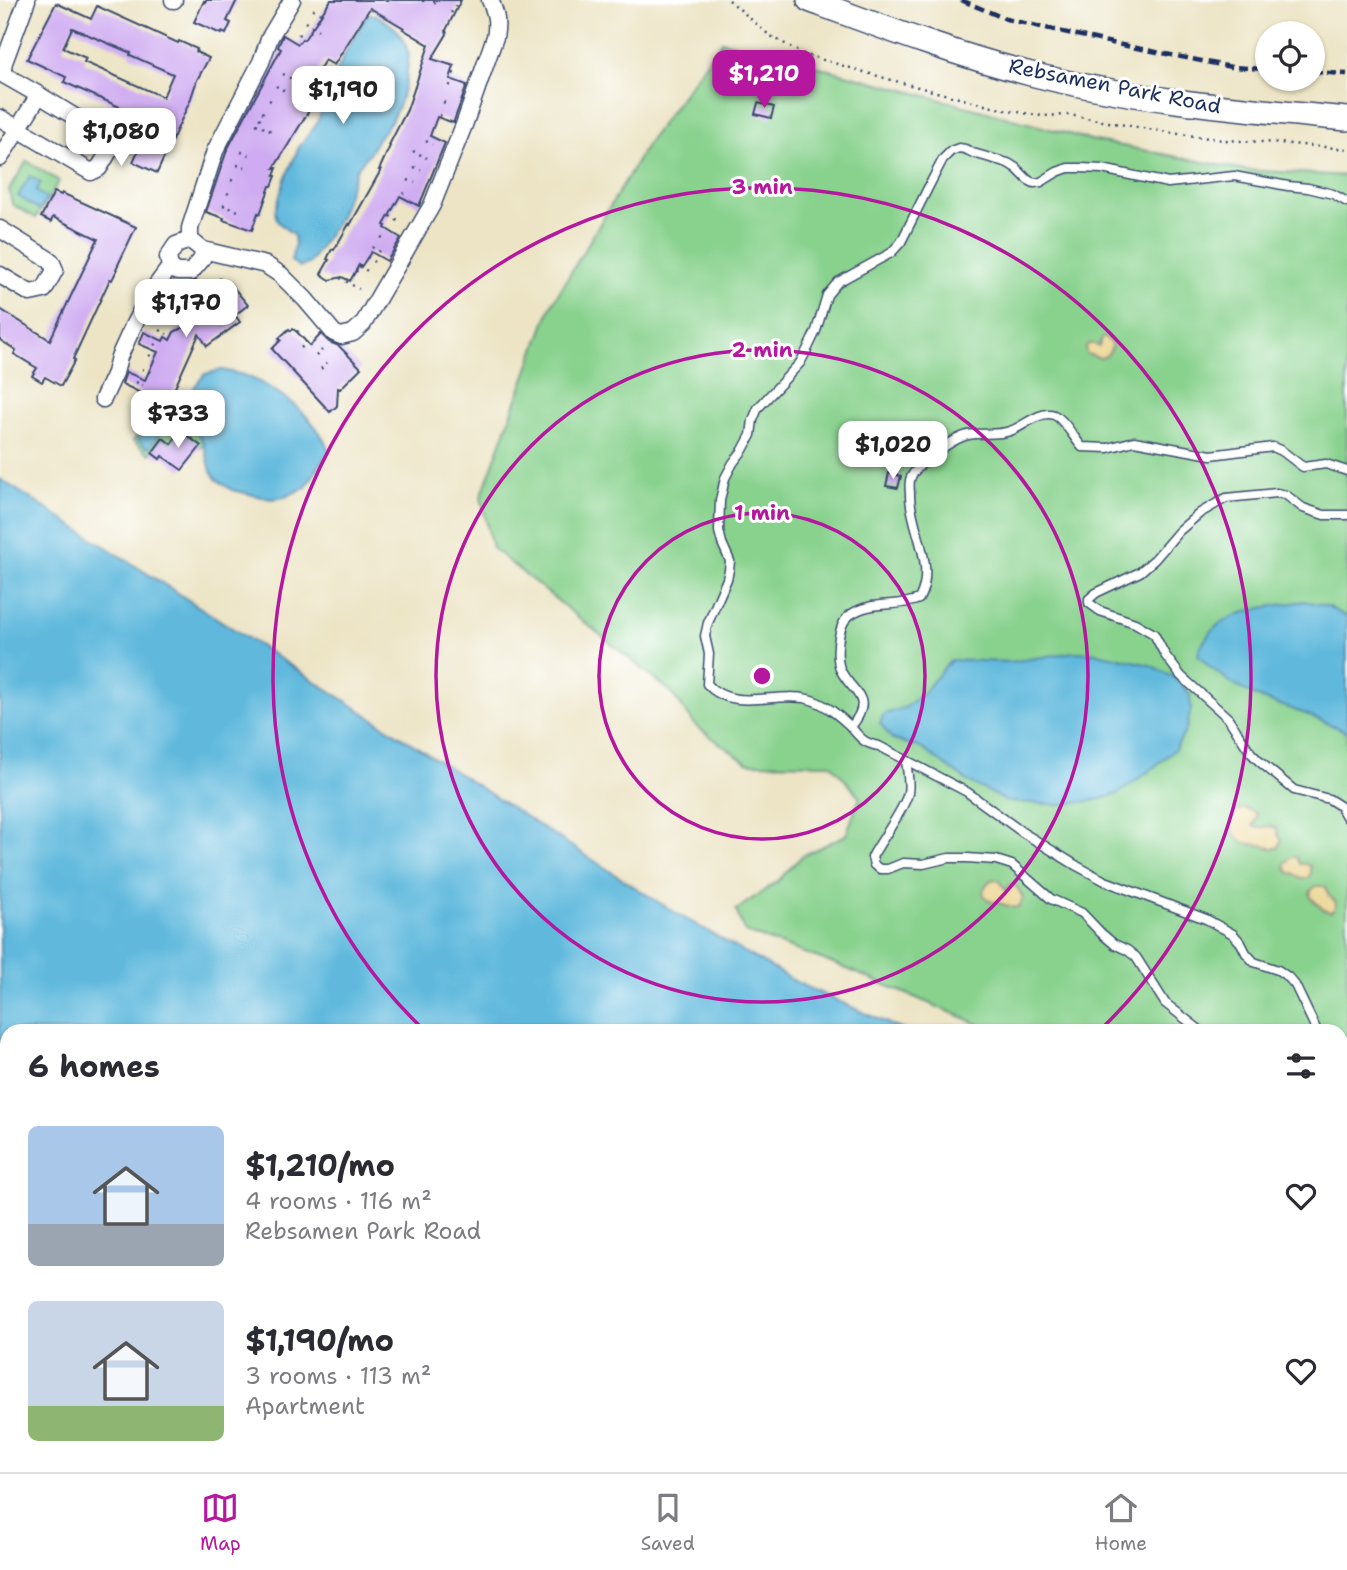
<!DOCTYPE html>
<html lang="en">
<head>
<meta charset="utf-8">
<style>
  :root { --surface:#fff; --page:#f2f2f3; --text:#2b2b33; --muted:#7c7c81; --line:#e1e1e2; --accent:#b5179e }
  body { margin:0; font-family:"Shantell Sans",sans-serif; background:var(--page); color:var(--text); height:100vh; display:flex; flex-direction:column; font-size:26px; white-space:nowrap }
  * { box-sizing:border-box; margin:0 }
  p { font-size:23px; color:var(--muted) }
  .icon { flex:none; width:38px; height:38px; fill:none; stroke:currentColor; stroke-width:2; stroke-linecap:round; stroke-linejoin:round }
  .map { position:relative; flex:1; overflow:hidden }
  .drawer { position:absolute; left:0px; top:1024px; width:1348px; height:450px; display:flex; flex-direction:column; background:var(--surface); border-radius:21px 21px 0 0; box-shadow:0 2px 5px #0004 }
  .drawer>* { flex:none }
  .controls { position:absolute; left:1255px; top:21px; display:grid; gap:14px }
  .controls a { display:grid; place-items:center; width:70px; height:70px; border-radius:50%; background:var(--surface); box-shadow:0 2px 5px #0004; font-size:35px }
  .price { position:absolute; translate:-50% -60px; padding:0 16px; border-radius:14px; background:#fff; color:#222; font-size:23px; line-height:46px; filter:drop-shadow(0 2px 4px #0008) }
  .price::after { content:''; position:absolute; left:50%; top:42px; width:21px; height:16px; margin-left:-10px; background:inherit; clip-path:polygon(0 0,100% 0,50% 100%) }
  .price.on { background:var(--accent); color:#fff }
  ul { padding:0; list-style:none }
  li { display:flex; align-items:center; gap:21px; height:175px; padding:0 28px }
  li span { display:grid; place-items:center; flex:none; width:196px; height:140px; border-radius:10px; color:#555 }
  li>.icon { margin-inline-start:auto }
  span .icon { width:84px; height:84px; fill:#fffc; stroke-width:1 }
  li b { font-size:30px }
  h2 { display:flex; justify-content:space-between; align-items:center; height:84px; padding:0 28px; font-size:30px }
  .tabs { display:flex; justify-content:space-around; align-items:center; height:98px; border-top:2px solid var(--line); background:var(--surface); font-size:19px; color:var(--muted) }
  .tabs a { display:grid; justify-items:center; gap:4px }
  .tabs .on { color:var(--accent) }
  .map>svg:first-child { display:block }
</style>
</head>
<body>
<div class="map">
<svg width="1347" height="1472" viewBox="0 0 1347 1472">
  <rect width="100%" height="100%" fill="#fff"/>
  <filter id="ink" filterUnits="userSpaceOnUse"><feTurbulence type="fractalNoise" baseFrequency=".0143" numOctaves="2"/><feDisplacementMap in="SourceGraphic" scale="14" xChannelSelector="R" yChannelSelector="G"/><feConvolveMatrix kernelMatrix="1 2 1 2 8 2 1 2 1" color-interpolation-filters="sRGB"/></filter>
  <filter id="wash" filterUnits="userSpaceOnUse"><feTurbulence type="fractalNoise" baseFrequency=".00686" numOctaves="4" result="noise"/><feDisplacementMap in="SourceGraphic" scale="28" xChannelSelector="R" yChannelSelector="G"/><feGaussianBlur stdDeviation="1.57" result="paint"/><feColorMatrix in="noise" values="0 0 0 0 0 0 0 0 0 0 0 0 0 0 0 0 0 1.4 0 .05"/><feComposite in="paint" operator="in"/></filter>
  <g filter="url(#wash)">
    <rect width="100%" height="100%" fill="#ece4c5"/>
    <!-- green -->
    <g fill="#89d28e" stroke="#528076" stroke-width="2">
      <polygon points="722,41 1091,140 1245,170 1347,176 1347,1215 1340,1212 1340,1031 990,1031 974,1022 835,964 745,932 736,910 778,881 802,856 846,835 860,797 831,764 748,763 697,727 670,691 492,548 481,497 551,306 649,141"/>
      <polygon points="27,161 59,181 36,218 12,204 9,190"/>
      <polygon points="156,410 176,425 192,422 204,444 201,448 171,444 162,438 150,454 133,441"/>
    </g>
    <!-- sand -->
    <g fill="#eeda9e" stroke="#84847e" stroke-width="2">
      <path d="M1102,338H1106C1116,345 1110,356 1100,358L1087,354L1085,349L1087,345L1092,343L1099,347L1100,341Z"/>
      <path d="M1244,808L1256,813L1257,817L1253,826L1258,828L1271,826L1277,829L1278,835L1282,840L1279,847C1270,850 1270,847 1262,845C1258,844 1254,845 1250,844C1234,841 1228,826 1235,812Z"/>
      <polygon points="1291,857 1297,857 1300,864 1306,864 1310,866 1311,873 1308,878 1302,878 1288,872 1285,864"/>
      <path d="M993,879L1000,881L1006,891L1010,884L1017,887L1023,898L1019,907C1011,909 1009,906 1002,904C992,901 987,903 983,893C984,887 987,882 993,879Z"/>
      <polygon points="1317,886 1325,886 1329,896 1336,902 1335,908 1331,912 1324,910 1310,897 1311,890"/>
    </g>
    <!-- water -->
    <g fill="#60b9dd" stroke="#3e749e" stroke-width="2">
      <polygon points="368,14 377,15 395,28 404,40 409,55 406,81 398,107 391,121 377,140 372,149 356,170 340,217 309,264 300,267 291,261 295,244 294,236 277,221 275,211 285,179 299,147 316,125 344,55"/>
      <polygon points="30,176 41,183 36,191 47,198 40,210 18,196"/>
      <path d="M222,370C231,372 241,374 249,377C281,391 317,418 329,451L306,487L285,497L271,499L232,490L216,479L211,471L204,444L190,419L188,403L195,386L205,374Z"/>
      <polygon points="152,420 155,420 163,426 163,429 150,447 147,447 139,441 139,439"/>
      <polygon points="0,479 674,912 800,984 905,1031 7,1031 7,1227 0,1224"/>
      <path d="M1304,601L1327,606L1347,617V732L1306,714L1262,699L1234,685L1210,667L1198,655C1199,646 1204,642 1208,635C1229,608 1273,607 1304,601Z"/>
      <polygon points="1074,652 1098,653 1150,665 1172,676 1181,684 1190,695 1191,709 1186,730 1175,749 1153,768 1118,794 1097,800 1059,805 1006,801 969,782 921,748 892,739 880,723 884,714 906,707 923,693 951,660 1010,662"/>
      <polygon points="1341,1260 1347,1262 1347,1472 475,1472 469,1467 1340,1466"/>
    </g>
    <g id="blocks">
      <!-- building -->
      <g fill="#cfacf1" fill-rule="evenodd">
        <polygon points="206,0 237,0 227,21 231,23 226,34 222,32 221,34 194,22 204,1 205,2"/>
        <polygon points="331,0 461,0 446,30 447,34 432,59 454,66 450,79 467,85 454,121 454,123 437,117 430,136 445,143 419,206 400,196 384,225 386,226 385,228 401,238 387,261 371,252 361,267 359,265 350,281 342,277 330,280 321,274 329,260 327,259 332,249 334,250 349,224 350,225 381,170 379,170 390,146 389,145 407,110 429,45 403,29 404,28 370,8 334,65 325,60 313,79 324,86 274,168 277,168 274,176 276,176 272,186 270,186 260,214 258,213 252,230 223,220 224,218 206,212 227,150 281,49 278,47 280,42 283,35 298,44 302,39 304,40"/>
        <path d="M56,3L91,19L97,6L178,43L179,41L197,49L196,52L209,58L197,80L190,101L157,173L133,162L151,121L75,87L64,82L66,77L27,59ZM72,28L131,53L130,55L173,74L163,97L84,62L86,58L63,48Z"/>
        <polygon points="758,103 774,107 771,118 755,114"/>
        <polygon points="54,192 61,195 62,193 136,227 116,269 117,270 112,280 110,279 73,359 75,360 61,386 45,377 42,382 32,376 37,368 14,354 16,350 0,340 0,309 50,340 98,239 53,217 51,222 41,217"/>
        <polygon points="196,281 207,296 212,293 213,294 229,282 248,305 235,315 240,322 207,346 199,334 173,392 171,392 163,408 139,398 141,393 122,384 126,372 145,380 158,352 139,344 144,332 163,341 165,337 170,340 174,332 188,325 181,316 185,313 172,297 192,282"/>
        <polygon points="289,329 291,331 293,329 297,332 310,346 321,334 329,342 339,346 361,368 340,389 338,388 337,406 330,412 272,349 281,340 279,338"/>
        <polygon points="181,431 201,446 182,470 162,456 160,459 152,453 163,438 171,444"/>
        <polygon points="889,473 901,476 898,488 886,486"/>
      </g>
    </g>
  </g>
  <g filter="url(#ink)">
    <use href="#blocks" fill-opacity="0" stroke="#3a4a6d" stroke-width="2"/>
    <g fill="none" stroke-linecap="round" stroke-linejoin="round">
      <!-- lane casing -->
      <g stroke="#3a4a6d" stroke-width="11">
        <g id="lane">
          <polyline points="1347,515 1324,515 1303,508 1286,495 1277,493 1226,498 1200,513 1179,531 1155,559 1140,572 1096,593 1089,599 1089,603 1100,611 1135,623 1154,634 1165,655 1181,676 1228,718 1251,753 1260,762 1294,790 1329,799 1340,806 1347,818"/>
          <path d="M851,727C875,697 853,694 841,671C835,658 837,624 850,615C870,600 897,608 919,599C937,565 911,531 910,496C910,491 909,485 910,480C913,466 954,438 968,435C982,432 996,436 1010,431C1023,427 1040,410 1054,415C1064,419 1074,438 1082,447L1108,448L1134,441L1211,455L1273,447L1282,451L1303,467L1326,464L1347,471"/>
          <path d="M906,760C907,770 910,782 908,793C904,810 881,840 872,857L874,865L880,869H888L903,863L923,864L949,858H967L996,860L1012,865L1051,899L1082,913L1101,933L1114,944L1127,950L1136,957L1165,1003L1201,1031"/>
          <path d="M1317,1031L1295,985L1288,977L1278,970L1254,962L1246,953L1241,943L1233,934L1206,919L1105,881L1077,866L1022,832L967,792L879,746C862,743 860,737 849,725C837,714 824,703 808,699C776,691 733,713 707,684L709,654L705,636L708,623L727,579L729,570L730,561L722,543L719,531L720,501L725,478L733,463L743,450L751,435L753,420L758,408L800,363L807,350L816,331L827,295L838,282L891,253L901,242L930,184L943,159L951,151L959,148L965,149L973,153L1008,163L1016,168L1028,180L1034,183L1041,182L1057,172L1068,168H1081L1102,169L1168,183L1234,176L1288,186L1308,188L1333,194L1347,202"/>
          <polyline points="1340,1067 1347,1076"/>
          <polyline points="1340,1142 1347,1145"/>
        </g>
      </g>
      <!-- street casing -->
      <g stroke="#3a4a6d" stroke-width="19">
        <g id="street">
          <polyline points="173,0 174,0"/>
          <path d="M292,0L270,37L261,62L215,151L190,228V240L203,250L266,265L281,275L305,299L334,333L341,336L353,333L363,324L432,205L464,125L495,37C498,23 496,13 490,0"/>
          <polyline points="0,118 91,172 99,168 111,148 108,137 39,95"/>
          <polyline points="0,158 39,95 4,75 3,65 27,0"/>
          <polyline points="0,229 51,261 55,270 44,290 30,293 0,275"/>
          <polyline points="170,267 177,272 191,272 202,259 203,250"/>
          <polyline points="103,399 115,373 119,357 134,324 150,294 170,267 168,257 176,245 190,240"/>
        </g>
      </g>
      <!-- secondary casing -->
      <g stroke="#3a4a6d" stroke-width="26">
        <path id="secondary" d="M809,0C882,27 956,55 1031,74C1134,100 1241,109 1347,119"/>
      </g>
      <!-- path -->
      <g stroke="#3a4a6d" stroke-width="2.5" stroke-dasharray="2 5" stroke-linecap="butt">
        <polyline points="423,0 424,6"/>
        <polyline points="729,0 769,35 803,54 888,79 1000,109 1042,116 1069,115 1165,132 1224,140 1280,143 1347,149"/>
        <polyline points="434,3 436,0"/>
        <polyline points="313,9 321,14"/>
        <polyline points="451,13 457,3"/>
        <polyline points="305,22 318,30"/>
        <polyline points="298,34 303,37"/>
        <polyline points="453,73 458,75"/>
        <polyline points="283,74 297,82"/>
        <polyline points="449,85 454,87"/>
        <polyline points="276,86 285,91"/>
        <polyline points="269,100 275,103"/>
        <polyline points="443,102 448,104"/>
        <polyline points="262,112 267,115"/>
        <polyline points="439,115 444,117"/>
        <polyline points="259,118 263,121"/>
        <polyline points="256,124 271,131"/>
        <polyline points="426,141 432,145"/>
        <polyline points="413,151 427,158"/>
        <polyline points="241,152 250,155"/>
        <polyline points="237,165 245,167"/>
        <polyline points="414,167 421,170"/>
        <polyline points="231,180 237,182"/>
        <polyline points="408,180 415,183"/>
        <polyline points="227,193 233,196"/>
        <polyline points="403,193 409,196"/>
        <polyline points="223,205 238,211"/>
        <polyline points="390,216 398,221"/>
        <polyline points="381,237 387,240"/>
        <polyline points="372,247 380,252"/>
        <polyline points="367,257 374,262"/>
        <polyline points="356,272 359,266 369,272"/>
        <polyline points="219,278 224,284"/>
        <polyline points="340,278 359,289"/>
        <polyline points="208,286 212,292"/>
        <polyline points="198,295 202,300"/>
        <polyline points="186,303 191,308"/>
        <polyline points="160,330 167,334"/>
        <polyline points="297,332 301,328"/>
        <polyline points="154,344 159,347"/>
        <polyline points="301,348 311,338"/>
        <polyline points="149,355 154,358"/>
        <polyline points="316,356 322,350"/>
        <polyline points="142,369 153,373"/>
        <polyline points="321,369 330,359"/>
        <polyline points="136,382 143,385"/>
        <polyline points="0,1322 7,1324"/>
        <polyline points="0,1391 7,1381"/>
        <polyline points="345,1466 354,1472"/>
        <polyline points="402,1466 407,1472"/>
      </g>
      <!-- lane -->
      <use href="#lane" stroke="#fff" stroke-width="8"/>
      <!-- street -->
      <use href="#street" stroke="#fff" stroke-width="16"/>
      <!-- secondary -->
      <use href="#secondary" stroke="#fff" stroke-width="23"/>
      <!-- rail -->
      <g stroke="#1b2f5e" stroke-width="4.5" stroke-dasharray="10 5" stroke-linecap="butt">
        <polyline points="961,0 1006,19 1112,43 1231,67 1267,69"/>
        <polyline points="1312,72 1347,74"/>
      </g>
    </g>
  </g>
  <!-- distance rings -->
  <g fill="none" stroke="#b5179e" stroke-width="3.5">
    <circle cx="762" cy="676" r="163"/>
    <circle cx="762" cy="676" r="326"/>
    <path d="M425 1031A489 489 0 1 1 1099 1031"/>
  </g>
  <g text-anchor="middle" stroke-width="6" stroke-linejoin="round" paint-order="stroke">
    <!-- street labels -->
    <g font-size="21" fill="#1b2f5e" stroke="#fff">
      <text transform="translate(1115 86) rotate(11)" y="7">Rebsamen Park Road</text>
    </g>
  </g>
  <circle cx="762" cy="676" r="10" fill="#b5179e" stroke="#fff" stroke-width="3.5"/>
  <g font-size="21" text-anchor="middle" font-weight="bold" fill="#b5179e" stroke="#fff" stroke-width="6" stroke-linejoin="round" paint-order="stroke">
    <text x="762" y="194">3 min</text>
    <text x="762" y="357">2 min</text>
    <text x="762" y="520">1 min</text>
  </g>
</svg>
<div class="controls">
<a><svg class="icon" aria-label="locate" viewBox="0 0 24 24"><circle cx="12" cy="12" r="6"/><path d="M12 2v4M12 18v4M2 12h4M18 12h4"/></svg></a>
</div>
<b class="price on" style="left:764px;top:110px">$1,210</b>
<b class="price" style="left:343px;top:126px">$1,190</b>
<b class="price" style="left:121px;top:168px">$1,080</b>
<b class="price" style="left:186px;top:339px">$1,170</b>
<b class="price" style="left:178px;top:450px">$733</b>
<b class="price" style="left:893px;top:481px">$1,020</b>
<section class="drawer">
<h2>6 homes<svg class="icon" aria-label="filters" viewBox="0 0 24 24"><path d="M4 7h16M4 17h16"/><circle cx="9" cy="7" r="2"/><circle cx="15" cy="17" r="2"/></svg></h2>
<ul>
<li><span style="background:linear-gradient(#a9c7e8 70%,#9aa5b1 0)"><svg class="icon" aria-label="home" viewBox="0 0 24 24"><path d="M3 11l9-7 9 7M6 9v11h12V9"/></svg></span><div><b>$1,210/mo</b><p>4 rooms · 116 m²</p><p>Rebsamen Park Road</p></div><svg class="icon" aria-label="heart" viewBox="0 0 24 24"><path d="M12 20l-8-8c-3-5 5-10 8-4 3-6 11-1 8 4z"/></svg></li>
<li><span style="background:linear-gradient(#c9d6e8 75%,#8fb573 0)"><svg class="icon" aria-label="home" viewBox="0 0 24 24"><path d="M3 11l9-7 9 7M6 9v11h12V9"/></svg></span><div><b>$1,190/mo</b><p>3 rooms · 113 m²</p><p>Apartment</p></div><svg class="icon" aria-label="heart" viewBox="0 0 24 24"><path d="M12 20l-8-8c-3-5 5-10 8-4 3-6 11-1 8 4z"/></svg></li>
</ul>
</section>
</div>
<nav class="tabs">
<a class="on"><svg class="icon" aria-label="map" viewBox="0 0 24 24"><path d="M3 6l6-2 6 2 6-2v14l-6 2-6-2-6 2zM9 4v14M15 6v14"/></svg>Map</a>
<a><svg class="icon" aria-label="saved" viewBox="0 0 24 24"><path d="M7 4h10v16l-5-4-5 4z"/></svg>Saved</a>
<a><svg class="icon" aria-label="home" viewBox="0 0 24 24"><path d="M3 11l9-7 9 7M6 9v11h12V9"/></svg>Home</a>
</nav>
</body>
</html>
